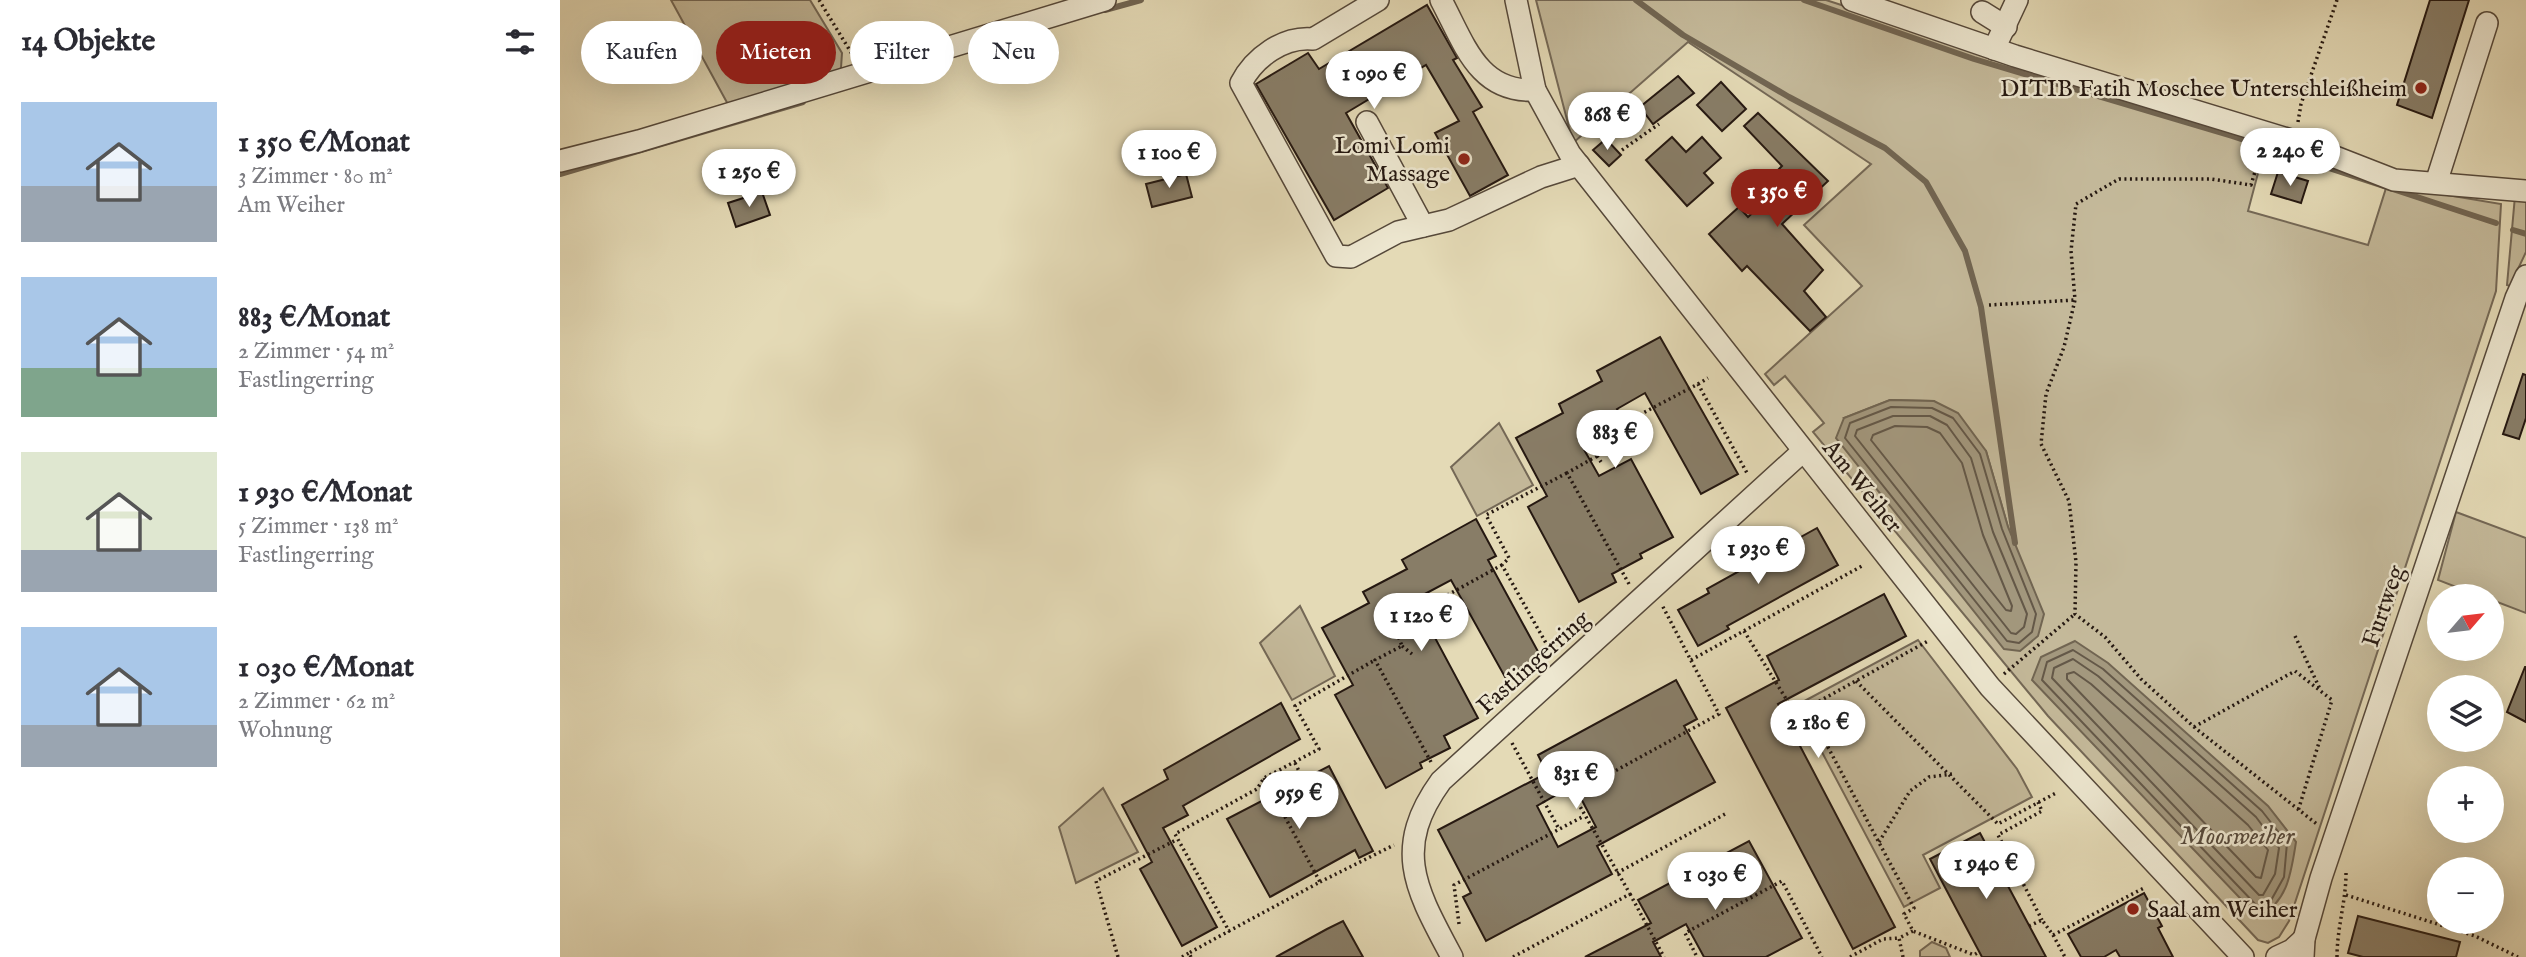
<!DOCTYPE html>
<html lang="de">
<head>
<meta charset="utf-8">
<style>
  :root { --surface:#fff; --page:#f2f2f3; --text:#2b2b33; --muted:#7c7c81; --accent:#8f2418 }
  body { margin:0; font-family:"IM FELL English",serif; background:var(--page); color:var(--text); height:100vh; display:flex; flex-direction:column; font-size:26px; white-space:nowrap }
  * { box-sizing:border-box; margin:0 }
  p { font-size:23px; color:var(--muted) }
  .icon { flex:none; width:38px; height:38px; fill:none; stroke:currentColor; stroke-width:2; stroke-linecap:round; stroke-linejoin:round }
  .map { position:relative; flex:1; overflow:hidden }
  .side { display:flex; flex-direction:column; background:var(--surface); width:560px }
  .side>* { flex:none }
  .banner { position:absolute; left:21px; top:21px; width:665px; height:63px; display:flex; gap:14px }
  .needle { width:46px; rotate:62deg }
  .controls { position:absolute; left:1867px; top:584px; display:grid; gap:14px }
  .controls a { display:grid; place-items:center; width:77px; height:77px; border-radius:50%; background:var(--surface); box-shadow:0 7px 28px #0002; font-size:35px }
  .price { position:absolute; translate:-50% -60px; padding:0 16px; border-radius:24px; background:#fff; color:#222; font-size:23px; line-height:46px; filter:drop-shadow(0 2px 4px #0008) }
  .price::after { content:''; position:absolute; left:50%; top:42px; width:21px; height:16px; margin-left:-10px; background:inherit; clip-path:polygon(0 0,100% 0,50% 100%) }
  .price.active { background:var(--accent); color:#fff }
  ul { padding:0; list-style:none }
  li { display:flex; align-items:center; gap:21px; height:175px; padding:0 21px }
  li span { display:grid; place-items:center; flex:none; width:196px; height:140px; border-radius:0px; color:#555 }
  li>.icon { margin-inline-start:auto }
  span .icon { width:84px; height:84px; fill:#fffc; stroke-width:1 }
  li b { font-size:30px }
  h2 { display:flex; justify-content:space-between; align-items:center; height:84px; padding:0 21px; font-size:30px }
  .pill { padding:0 24px; border-radius:32px; background:var(--surface); box-shadow:0 7px 28px #0002; font-size:24px; line-height:63px }
  .pill.active { background:var(--accent); color:#fff }
  main { display:flex; flex:1; min-height:0 }
  .map>svg:first-child { display:block }
</style>
</head>
<body>
<main>
<section class="side">
<h2>14 Objekte<svg class="icon" aria-label="filters" viewBox="0 0 24 24"><path d="M4 7h16M4 17h16"/><circle cx="9" cy="7" r="2"/><circle cx="15" cy="17" r="2"/></svg></h2>
<ul>
<li><span style="background:linear-gradient(#a9c7e8 60%,#9aa5b1 0)"><svg class="icon" aria-label="home" viewBox="0 0 24 24"><path d="M3 11l9-7 9 7M6 9v11h12V9"/></svg></span><div><b>1 350 €/Monat</b><p>3 Zimmer · 80 m²</p><p>Am Weiher</p></div></li>
<li><span style="background:linear-gradient(#a9c7e8 65%,#7fa58c 0)"><svg class="icon" aria-label="home" viewBox="0 0 24 24"><path d="M3 11l9-7 9 7M6 9v11h12V9"/></svg></span><div><b>883 €/Monat</b><p>2 Zimmer · 54 m²</p><p>Fastlingerring</p></div></li>
<li><span style="background:linear-gradient(#dfe7d0 70%,#9aa5b1 0)"><svg class="icon" aria-label="home" viewBox="0 0 24 24"><path d="M3 11l9-7 9 7M6 9v11h12V9"/></svg></span><div><b>1 930 €/Monat</b><p>5 Zimmer · 138 m²</p><p>Fastlingerring</p></div></li>
<li><span style="background:linear-gradient(#a9c7e8 70%,#9aa5b1 0)"><svg class="icon" aria-label="home" viewBox="0 0 24 24"><path d="M3 11l9-7 9 7M6 9v11h12V9"/></svg></span><div><b>1 030 €/Monat</b><p>2 Zimmer · 62 m²</p><p>Wohnung</p></div></li>
</ul>
</section>
<div class="map">
<svg width="1966" height="957" viewBox="0 0 1966 957">
  <rect width="100%" height="100%" fill="#e4dab6"/>
  <filter id="stains"><feTurbulence type="fractalNoise" baseFrequency=".00286" numOctaves="4"/><feColorMatrix values="0 0 0 0 .2 0 0 0 0 .09 0 0 0 0 .02 0 0 0 .5 -.17"/></filter>
  <radialGradient id="worn" r=".72"><stop offset=".6" stop-color="#630" stop-opacity="0"/><stop offset="1" stop-color="#630" stop-opacity=".3"/></radialGradient>
  <!-- green -->
  <g fill="#c4b99a" stroke="#746856" stroke-width="2" fill-rule="evenodd">
    <polygon points="111,0 250,0 282,53 281,68 269,77 170,108"/>
    <path d="M976,0H1266L1706,143L1688,211L1808,245L1827,185L1941,204L1936,291L1729,921L1719,937L1708,943L1698,940L1488,716L1253,432L1264,423L1225,376L1214,385L1205,374L1302,286L1244,225L1311,164L1128,42L1013,143ZM1330,400L1374,401L1426,451L1448,527L1284,418ZM1650,756L1708,807L1736,842Z"/>
    <polygon points="1955,196 1966,198 1966,252 1950,286 1947,285"/>
    <polygon points="939,423 973,485 917,516 891,467"/>
    <polygon points="1896,512 1966,538 1966,613 1932,600 1932,597 1922,597 1878,580"/>
    <polygon points="740,606 775,676 732,700 700,643"/>
    <polygon points="1358,640 1457,769 1472,797 1363,855 1380,888 1344,907 1237,705"/>
    <polygon points="543,788 578,852 516,883 499,827"/>
    <polygon points="1372,942 1386,948 1390,957 1360,957 1360,951"/>
  </g>
  <!-- water -->
  <g fill="#a3987e" stroke="#716552" stroke-width="2">
    <polygon points="1330,400 1374,401 1398,413 1426,451 1448,527 1484,614 1478,636 1460,651 1444,649 1276,438 1284,418"/>
    <path d="M1515,641L1548,663L1708,806L1736,842C1731,873 1728,902 1698,917L1472,680L1481,657Z"/>
  </g>
  <g fill="none" stroke-linecap="round" stroke-linejoin="round">
    <!-- shore -->
    <g stroke="#645848" stroke-width="2">
      <polygon points="1331,407 1372,408 1393,418 1420,454 1442,529 1476,614 1472,632 1459,643 1447,641 1285,438 1290,423"/>
      <polygon points="1333,416 1370,416 1387,425 1411,458 1433,532 1467,614 1464,627 1456,634 1451,633 1295,436 1297,430"/>
      <polygon points="1335,426 1367,427 1380,433 1402,463 1423,535 1452,606 1451,611 1446,610 1311,440 1313,435"/>
      <polygon points="1513,650 1543,669 1702,811 1727,843 1724,877 1709,904 1698,907 1482,680 1487,662"/>
      <polygon points="1513,659 1538,676 1696,817 1719,848 1715,874 1703,895 1699,895 1492,678 1494,668"/>
      <polygon points="1514,672 1531,684 1688,825 1708,850 1701,878 1696,877 1507,679 1507,674"/>
    </g>
    <!-- stream -->
    <g stroke="#716552" stroke-width="6">
      <polyline points="1076,0 1123,35 1229,97 1325,148 1366,182 1405,251 1421,307 1455,543"/>
      <polyline points="1244,0 1414,59 1672,136 1936,223"/>
      <polyline points="545,10 581,0"/>
      <polyline points="0,174 243,102"/>
      <polyline points="1953,230 1966,234"/>
    </g>
  </g>
  <!-- building -->
  <g fill="#887d67" stroke="#251811" stroke-width="2" fill-rule="evenodd">
    <polygon points="1870,0 1909,0 1872,118 1837,105"/>
    <polygon points="867,5 897,58 893,60 922,107 913,112 948,175 910,196 875,133 899,121 866,65 786,113 828,188 774,220 696,84 748,53 759,69"/>
    <polygon points="1118,76 1134,93 1093,124 1080,107"/>
    <polygon points="1161,82 1186,109 1162,131 1137,105"/>
    <polygon points="1198,113 1268,181 1222,224 1263,270 1244,291 1266,317 1250,331 1187,266 1182,271 1149,234 1179,207 1188,217 1225,183 1215,173 1222,166 1184,126"/>
    <polygon points="1112,137 1126,152 1142,137 1161,158 1144,173 1153,183 1127,206 1086,160"/>
    <polygon points="1046,139 1061,155 1049,166 1033,150"/>
    <polygon points="1718,172 1748,181 1741,203 1711,194"/>
    <polygon points="626,174 632,197 592,207 586,184"/>
    <polygon points="202,192 210,215 176,227 168,203"/>
    <polygon points="1100,337 1178,474 1141,494 1085,393 1057,409 1061,416 1018,439 1039,476 1071,459 1113,537 1080,554 1082,558 1052,574 1056,582 1019,602 968,507 987,496 956,438 1003,413 999,404 1042,381 1037,371"/>
    <polygon points="1963,374 1966,375 1966,418 1959,439 1943,434"/>
    <polygon points="916,519 936,556 928,560 981,657 945,677 891,580 861,596 866,604 859,608 918,718 884,736 890,748 860,763 862,768 826,788 775,695 793,685 762,628 809,603 803,592 847,569 842,560"/>
    <polygon points="1257,528 1278,565 1167,626 1169,629 1138,646 1118,610 1149,593 1147,589"/>
    <polygon points="1324,594 1346,636 1218,704 1335,927 1293,949 1166,708 1219,680 1207,656"/>
    <polygon points="1965,667 1966,667 1966,722 1947,712"/>
    <path d="M1116,680L1137,719L1124,726L1155,782L1037,846L1052,874L926,941L903,897L911,893L878,830L987,773L978,755ZM1014,785L1036,827L998,847L977,806Z"/>
    <polygon points="721,703 740,739 623,806 628,815 603,828 657,927 622,946 580,869 592,862 562,805 608,779 604,770"/>
    <polygon points="769,766 813,851 799,858 795,850 710,897 667,819"/>
    <polygon points="1420,833 1448,886 1486,957 1422,957 1398,912 1370,859"/>
    <polygon points="1189,841 1242,938 1206,957 1144,957 1126,924 1093,942 1101,957 1025,957 1091,923 1078,900"/>
    <polygon points="1584,893 1602,926 1598,928 1613,957 1560,957 1556,950 1544,957 1521,957 1508,934"/>
    <polygon points="1798,916 1900,942 1896,957 1803,957 1788,953"/>
    <polygon points="783,921 803,957 716,957 767,929"/>
  </g>
  <g fill="none" stroke-linecap="round" stroke-linejoin="round">
    <!-- minor casing -->
    <g stroke="#55483a" stroke-width="24">
      <g id="minor">
        <path d="M818,0L753,39C723,36 694,58 681,83L776,256L791,257L838,232L889,220L981,177L1019,165"/>
        <path d="M881,0C904,43 918,93 975,90"/>
        <polyline points="956,0 975,90 1010,154 1430,687 1683,957"/>
        <polyline points="1292,0 1455,56 1734,141 1834,180 1966,191"/>
        <polyline points="1422,12 1446,27"/>
        <polyline points="1434,49 1457,0"/>
        <polyline points="807,122 863,226"/>
        <polyline points="0,161 79,141 545,0"/>
        <polyline points="1876,183 1927,23"/>
        <path d="M892,957C857,891 831,850 881,781L1242,452"/>
        <polyline points="1717,957 1732,950 1744,939"/>
        <polyline points="1743,957 1744,939 1761,878 1956,298 1966,276"/>
      </g>
    </g>
    <!-- path -->
    <g stroke="#251811" stroke-width="3.5" stroke-dasharray="2 3.5" stroke-linecap="butt">
      <polyline points="259,0 292,54"/>
      <polyline points="1738,122 1741,104 1777,0"/>
      <polyline points="1062,150 1099,124"/>
      <polyline points="1701,152 1691,185 1651,179 1559,179 1516,204 1511,251 1515,300 1504,347 1486,394 1481,444 1509,501 1516,562 1515,614 1545,637 1581,679 1634,727 1758,825"/>
      <polyline points="1429,305 1515,300"/>
      <polyline points="1138,384 1148,378"/>
      <polyline points="1037,456 1041,462"/>
      <polyline points="1069,584 1007,473 1037,456 1037,446 1076,424 1083,413 1138,384 1187,473"/>
      <polyline points="1184,631 1233,710 1247,708 1368,641"/>
      <polyline points="1735,636 1760,689"/>
      <polyline points="842,646 852,654"/>
      <polyline points="991,652 942,565 949,558 926,515 1007,473"/>
      <polyline points="1131,660 1302,566"/>
      <polyline points="1444,674 1515,614"/>
      <polyline points="1296,681 1438,824 1496,793"/>
      <polyline points="1247,708 1354,908 1344,914 1353,931 1414,955 1419,952"/>
      <polyline points="1634,727 1735,671 1772,700 1738,811"/>
      <polyline points="952,743 999,829"/>
      <polyline points="871,762 815,660 842,646 837,633 875,611 882,598 942,565"/>
      <polyline points="735,763 742,777"/>
      <polyline points="704,778 760,882 669,931 615,834 697,789 704,778 759,749 735,706 815,660"/>
      <polyline points="1478,802 1482,811 1438,835 1482,920"/>
      <polyline points="1319,842 1350,791 1369,777 1392,774"/>
      <polyline points="1057,873 1167,813"/>
      <polyline points="760,882 834,845"/>
      <polyline points="1070,894 1104,957"/>
      <polyline points="1786,895 1915,936 1958,957"/>
      <polyline points="899,924 894,885 1024,816"/>
      <polyline points="1469,926 1482,920 1493,935 1584,888"/>
      <polyline points="1493,935 1505,957"/>
      <polyline points="1136,955 1125,933 1222,881 1262,957"/>
      <polyline points="558,957 536,881 616,840"/>
      <polyline points="622,957 629,953"/>
      <polyline points="631,957 629,953 669,931"/>
      <polyline points="953,957 1070,894 1013,794 1159,714 1102,605"/>
      <polyline points="1290,957 1323,939 1339,938"/>
      <polyline points="1343,957 1339,938 1353,931"/>
      <path d="M1777,957C1777,928 1786,901 1786,873"/>
    </g>
    <!-- minor -->
    <use href="#minor" stroke="#ede7d0" stroke-width="21"/>
  </g>
  <!-- markers -->
  <g fill="#8f2418" stroke="#ede7d0" stroke-width="2.5">
    <circle cx="1861" cy="88" r="7"/>
    <circle cx="904" cy="159" r="7"/>
    <circle cx="1573" cy="909" r="7"/>
  </g>
  <g text-anchor="middle" stroke-width="5" stroke-linejoin="round" paint-order="stroke">
    <!-- poi labels -->
    <g font-size="24" fill="#251811" stroke="#ede7d0" text-anchor="end">
      <text x="1847" y="96">DITIB Fatih Moschee Unterschleißheim</text>
      <text x="890" y="153">Lomi Lomi<tspan x="890" dy="28">Massage</tspan></text>
      <text x="1587" y="917" text-anchor="start">Saal am Weiher</text>
    </g>
    <!-- street labels -->
    <g font-size="24" fill="#251811" stroke="#ede7d0">
      <text transform="translate(1303 486) rotate(51)" y="8">Am Weiher</text>
      <text transform="translate(1823 606) rotate(-71)" y="8">Furtweg</text>
      <text transform="translate(973 662) rotate(-42)" y="8">Fastlingerring</text>
    </g>
    <!-- water labels -->
    <g font-size="26" font-style="italic" fill="#574b3d" stroke="#ede7d0">
      <text x="1677" y="844">Moosweiher</text>
    </g>
  </g>
  <rect width="100%" height="100%" filter="url(#stains)"/>
  <rect width="100%" height="100%" fill="url(#worn)"/>
</svg>
<div class="controls">
<a><svg class="needle" viewBox="-14 -14 28 28"><path d="M0-13l5 13h-10z" fill="#e53935"/><path d="M0 13l5-13h-10z" fill="#7c7c81"/></svg></a>
<a><svg class="icon" aria-label="layers" viewBox="0 0 24 24"><path d="M12 4l9 5-9 5-9-5zM3 14l9 5 9-5"/></svg></a>
<a>+</a>
<a>−</a>
</div>
<b class="price" style="left:814px;top:111px">1 090 €</b>
<b class="price" style="left:1047px;top:152px">868 €</b>
<b class="price" style="left:1730px;top:188px">2 240 €</b>
<b class="price" style="left:609px;top:190px">1 100 €</b>
<b class="price" style="left:189px;top:209px">1 250 €</b>
<b class="price active" style="left:1217px;top:229px">1 350 €</b>
<b class="price" style="left:1055px;top:470px">883 €</b>
<b class="price" style="left:1198px;top:586px">1 930 €</b>
<b class="price" style="left:861px;top:653px">1 120 €</b>
<b class="price" style="left:1258px;top:760px">2 180 €</b>
<b class="price" style="left:1016px;top:811px">831 €</b>
<b class="price" style="left:739px;top:831px">959 €</b>
<b class="price" style="left:1426px;top:901px">1 940 €</b>
<b class="price" style="left:1155px;top:912px">1 030 €</b>
<div class="banner">
<a class="pill">Kaufen</a>
<a class="pill active">Mieten</a>
<a class="pill">Filter</a>
<a class="pill">Neu</a>
</div>
</div>
</main>
</body>
</html>
